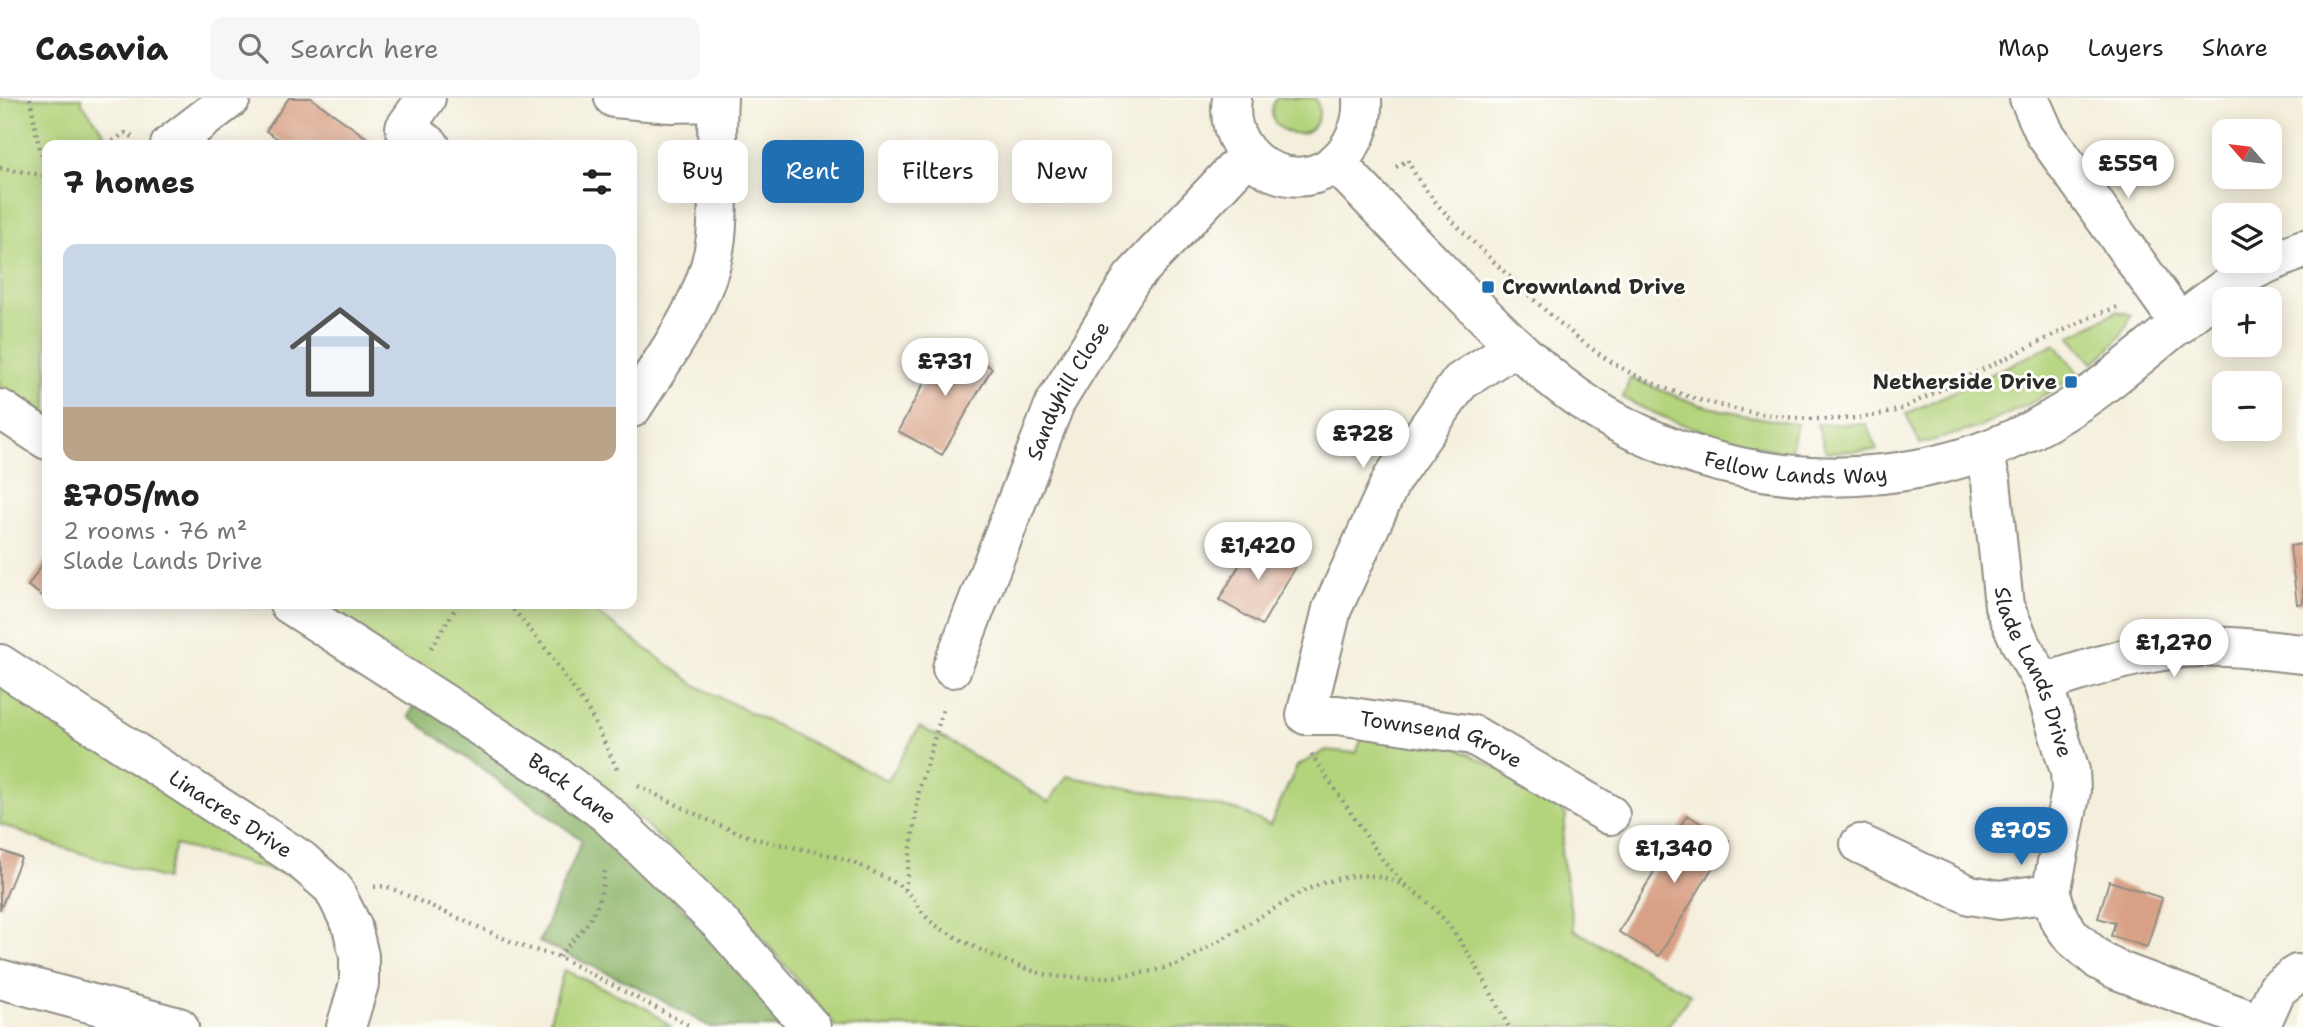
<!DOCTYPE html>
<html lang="en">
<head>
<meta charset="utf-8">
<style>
  :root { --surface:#fff; --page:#f6f6f6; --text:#222; --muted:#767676; --line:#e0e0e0; --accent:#1f6fb2 }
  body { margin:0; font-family:"Shantell Sans",sans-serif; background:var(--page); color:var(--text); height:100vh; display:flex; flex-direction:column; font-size:26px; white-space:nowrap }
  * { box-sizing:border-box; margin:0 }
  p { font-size:23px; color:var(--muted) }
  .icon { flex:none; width:38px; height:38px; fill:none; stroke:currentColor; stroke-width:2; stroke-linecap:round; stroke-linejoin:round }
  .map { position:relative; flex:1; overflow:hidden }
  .sheet { position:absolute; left:42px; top:42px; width:595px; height:469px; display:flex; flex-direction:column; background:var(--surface); border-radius:14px; box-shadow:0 4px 18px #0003 }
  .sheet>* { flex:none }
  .hud { position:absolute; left:658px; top:42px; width:665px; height:63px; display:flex; gap:14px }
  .needle { width:46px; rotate:298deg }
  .buttons { position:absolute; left:2212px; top:21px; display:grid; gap:14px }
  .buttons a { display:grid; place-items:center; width:70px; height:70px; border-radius:14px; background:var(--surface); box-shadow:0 4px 18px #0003; font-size:35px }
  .price { position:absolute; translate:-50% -60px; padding:0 16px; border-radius:24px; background:#fff; color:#222; font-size:23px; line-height:46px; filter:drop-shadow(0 2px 4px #0008) }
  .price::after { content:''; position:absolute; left:50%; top:42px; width:21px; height:16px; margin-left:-10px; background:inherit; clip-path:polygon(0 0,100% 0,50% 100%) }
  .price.active { background:var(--accent); color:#fff }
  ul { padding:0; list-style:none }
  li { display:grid; align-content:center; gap:14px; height:371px; padding:0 21px }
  li span { display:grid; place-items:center; height:217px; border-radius:14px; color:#555 }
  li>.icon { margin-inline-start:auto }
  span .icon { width:126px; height:126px; fill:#fffc; stroke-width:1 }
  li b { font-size:30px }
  h2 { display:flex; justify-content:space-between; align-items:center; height:84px; padding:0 21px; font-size:30px }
  .tag { padding:0 24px; border-radius:14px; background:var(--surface); box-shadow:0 4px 18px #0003; font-size:24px; line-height:63px }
  .tag.active { background:var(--accent); color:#fff }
  header { display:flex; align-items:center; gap:42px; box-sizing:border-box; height:98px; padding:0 35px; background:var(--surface); border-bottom:2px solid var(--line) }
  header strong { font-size:33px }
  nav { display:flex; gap:38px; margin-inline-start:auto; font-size:24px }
  .search { width:490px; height:63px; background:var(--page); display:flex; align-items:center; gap:18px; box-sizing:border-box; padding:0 24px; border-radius:14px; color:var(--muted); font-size:26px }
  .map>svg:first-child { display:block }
</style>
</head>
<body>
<header>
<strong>Casavia</strong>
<div class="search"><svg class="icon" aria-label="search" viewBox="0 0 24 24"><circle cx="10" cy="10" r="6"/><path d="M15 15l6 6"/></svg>Search here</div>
<nav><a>Map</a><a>Layers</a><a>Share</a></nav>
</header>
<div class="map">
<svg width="2303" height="929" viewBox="0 0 2303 929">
  <rect width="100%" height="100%" fill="#fdfcf7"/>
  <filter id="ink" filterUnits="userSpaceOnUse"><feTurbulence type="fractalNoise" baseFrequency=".0143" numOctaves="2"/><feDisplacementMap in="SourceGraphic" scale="14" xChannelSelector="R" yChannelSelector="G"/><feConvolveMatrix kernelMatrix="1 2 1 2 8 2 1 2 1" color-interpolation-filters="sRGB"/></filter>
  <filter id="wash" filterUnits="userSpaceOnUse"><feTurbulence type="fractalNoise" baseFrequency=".00686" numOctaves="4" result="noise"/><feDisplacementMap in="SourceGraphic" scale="28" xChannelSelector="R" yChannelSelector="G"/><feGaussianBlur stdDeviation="1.57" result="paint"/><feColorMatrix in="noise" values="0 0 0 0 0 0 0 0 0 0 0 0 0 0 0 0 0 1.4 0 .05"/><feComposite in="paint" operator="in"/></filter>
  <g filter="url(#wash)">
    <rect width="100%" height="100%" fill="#f4efdc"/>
    <!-- green -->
    <g fill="#b3d37b" stroke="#6f7f53" stroke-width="2">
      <polygon points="0,0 82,0 82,5 113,47 47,47 47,324 0,293"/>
      <path d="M1277,0H1315C1319,7 1321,13 1318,21C1305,52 1256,28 1277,0Z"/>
      <path d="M2117,213L2131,217C2123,239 2111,250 2093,266L2070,238Z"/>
      <polygon points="2055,246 2079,276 2029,306 1980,329 1920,346 1906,316"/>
      <path d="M1630,280L1697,306L1747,318L1797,326L1790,355C1731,344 1676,328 1623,300Z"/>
      <polygon points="1817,326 1866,326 1877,352 1826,354"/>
      <polygon points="319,506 585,506 697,588 888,683 919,629 947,642 1049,704 1067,678 1237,712 1270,727 1297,668 1326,652 1356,655 1362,640 1455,649 1551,697 1566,717 1561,753 1574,832 1691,896 1667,929 836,929 758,835 626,708"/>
      <polygon points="0,585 309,782 175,747 165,781 48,745 0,726"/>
      <polygon points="564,872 648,911 671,929 548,929"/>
    </g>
    <!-- forest -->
    <polygon fill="#8eb56b" stroke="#5c704b" stroke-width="2" points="416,603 598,723 798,929 710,929 636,888 539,844 582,742 409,619"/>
    <g id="blocks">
      <!-- building -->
      <g fill="#d8a186">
        <polygon points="289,0 311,0 377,47 288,47 266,33"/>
        <polygon points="947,243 992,270 942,357 898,333"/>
        <polygon points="1254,442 1297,466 1262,527 1219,502"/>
        <polygon points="2303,446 2303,505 2297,506 2290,448"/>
        <polygon points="47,459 47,501 28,488"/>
        <polygon points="1687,717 1729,742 1659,858 1619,834"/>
        <polygon points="0,752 21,760 0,812"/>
        <polygon points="2109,783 2162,800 2147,849 2111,838 2115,825 2098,820"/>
      </g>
    </g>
  </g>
  <g filter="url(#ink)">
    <use href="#blocks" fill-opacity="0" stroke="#908d84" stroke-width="2"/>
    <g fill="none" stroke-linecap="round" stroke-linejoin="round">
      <!-- minor casing -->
      <g stroke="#908d84" stroke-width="42">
        <g id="minor">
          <polyline points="426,0 405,30 430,47"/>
          <polyline points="614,0 671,5 717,4"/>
          <path d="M1232,0C1221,70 1313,111 1351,46C1360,30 1363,18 1362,0"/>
          <polyline points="2029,0 2045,36 2180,226"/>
          <polyline points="170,47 231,0"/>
          <path id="s1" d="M1335,64C1378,108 1420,153 1463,196C1503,237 1544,279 1593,310C1723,392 1895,402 2032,332C2112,292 2171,224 2245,177C2263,166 2284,159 2303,151"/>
          <path id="s2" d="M1514,249L1460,284L1392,381L1332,511L1306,617H1338L1473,637L1610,717"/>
          <path d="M632,310C665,258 709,202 716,139C721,93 715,46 718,0"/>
          <polyline points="0,311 47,342"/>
          <path id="s3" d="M1983,353L1991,383L2004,508L2020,544L2043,585L2070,673L2071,693L2051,795L2059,821L2072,839L2100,863L2117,872L2261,926"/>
          <path id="s4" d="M289,506L551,674L607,716L720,825L811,929"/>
          <path id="s5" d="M0,566L301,762L333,790L352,828L359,858V886L346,929"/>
          <path id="s6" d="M952,570L1055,305L1132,180L1248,57"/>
          <path d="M2043,585C2094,569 2147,551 2201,549C2235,547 2269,553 2303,556"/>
          <polyline points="1860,746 1970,797 2000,802 2051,795"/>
          <polyline points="0,881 179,929"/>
          <polyline points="2260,929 2277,891 2297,876 2303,877"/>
        </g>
      </g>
      <!-- path -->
      <g stroke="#908d84" stroke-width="4.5" stroke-dasharray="2 5" stroke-linecap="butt">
        <polyline points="30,0 40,54 47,65"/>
        <polyline points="107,47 125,35 133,39"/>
        <path d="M1396,69L1408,62C1421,95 1466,137 1493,163C1529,197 1564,232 1605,260C1677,308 1818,338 1901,311L2091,219L2119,208"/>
        <polyline points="0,70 47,78"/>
        <polyline points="509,506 549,555 590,615 618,673"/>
        <polyline points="431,550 458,506"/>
        <polyline points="1311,656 1384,764 1406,788"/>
        <path d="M638,688C673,704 708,724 745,737C782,750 821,751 858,767C871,773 895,783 905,792C917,803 922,819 937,828C965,846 1021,873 1054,878C1096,883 1142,878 1181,865L1306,792C1328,782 1355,774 1380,779C1444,792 1481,878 1509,929"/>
        <polyline points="374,789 386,788 521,848 559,859 692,929"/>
        <polyline points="905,792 919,692 944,608"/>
        <path d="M559,859C566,848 573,843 581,833C598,814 603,794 605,769"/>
      </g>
      <!-- minor -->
      <use href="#minor" stroke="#fff" stroke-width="38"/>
    </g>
  </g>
  <!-- markers -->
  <g fill="#1f6fb2" stroke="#fdfcf7" stroke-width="2.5">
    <rect x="1481" y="182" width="14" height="14" rx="3.5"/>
    <rect x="2064" y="277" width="14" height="14" rx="3.5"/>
  </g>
  <g text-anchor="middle" stroke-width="6" stroke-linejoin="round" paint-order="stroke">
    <!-- poi labels -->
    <g font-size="21" font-weight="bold" fill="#2b2b2b" stroke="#fdfcf7" text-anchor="start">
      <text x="1502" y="196">Crownland Drive</text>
      <text x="2057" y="291" text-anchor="end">Netherside Drive</text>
    </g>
    <!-- street labels -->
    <g font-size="21" fill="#2b2b2b" stroke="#fdfcf7">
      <text dy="7" stroke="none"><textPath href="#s6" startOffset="301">Sandyhill Close</textPath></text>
      <text dy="7" stroke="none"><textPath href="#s1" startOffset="572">Fellow Lands Way</textPath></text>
      <text dy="7" stroke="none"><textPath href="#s3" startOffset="229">Slade Lands Drive</textPath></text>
      <text dy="7" stroke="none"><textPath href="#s2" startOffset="574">Townsend Grove</textPath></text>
      <text dy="7" stroke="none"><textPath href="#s4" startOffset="338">Back Lane</textPath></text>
      <text dy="7" stroke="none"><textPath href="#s5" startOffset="275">Linacres Drive</textPath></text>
    </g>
  </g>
</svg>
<div class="buttons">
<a><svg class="needle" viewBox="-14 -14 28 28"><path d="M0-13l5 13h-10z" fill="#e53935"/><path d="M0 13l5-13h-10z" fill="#767676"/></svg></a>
<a><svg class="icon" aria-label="layers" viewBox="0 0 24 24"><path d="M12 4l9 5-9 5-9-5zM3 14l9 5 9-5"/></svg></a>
<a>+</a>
<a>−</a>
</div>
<b class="price" style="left:2128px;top:102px">£559</b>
<b class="price" style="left:945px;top:300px">£731</b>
<b class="price" style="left:1363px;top:372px">£728</b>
<b class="price" style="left:1258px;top:484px">£1,420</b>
<b class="price" style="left:2174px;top:581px">£1,270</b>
<b class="price active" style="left:2021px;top:769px">£705</b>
<b class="price" style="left:1674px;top:787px">£1,340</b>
<div class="hud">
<a class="tag">Buy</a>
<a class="tag active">Rent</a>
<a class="tag">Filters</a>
<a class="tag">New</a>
</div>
<section class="sheet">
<h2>7 homes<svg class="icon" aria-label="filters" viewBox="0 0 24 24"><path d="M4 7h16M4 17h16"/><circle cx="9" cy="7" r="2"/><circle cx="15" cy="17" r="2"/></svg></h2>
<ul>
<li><span style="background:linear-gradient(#c9d6e8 75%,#b9a48a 0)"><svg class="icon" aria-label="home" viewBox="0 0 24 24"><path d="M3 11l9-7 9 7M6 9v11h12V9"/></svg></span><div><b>£705/mo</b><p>2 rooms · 76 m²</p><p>Slade Lands Drive</p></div></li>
</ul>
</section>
</div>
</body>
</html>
